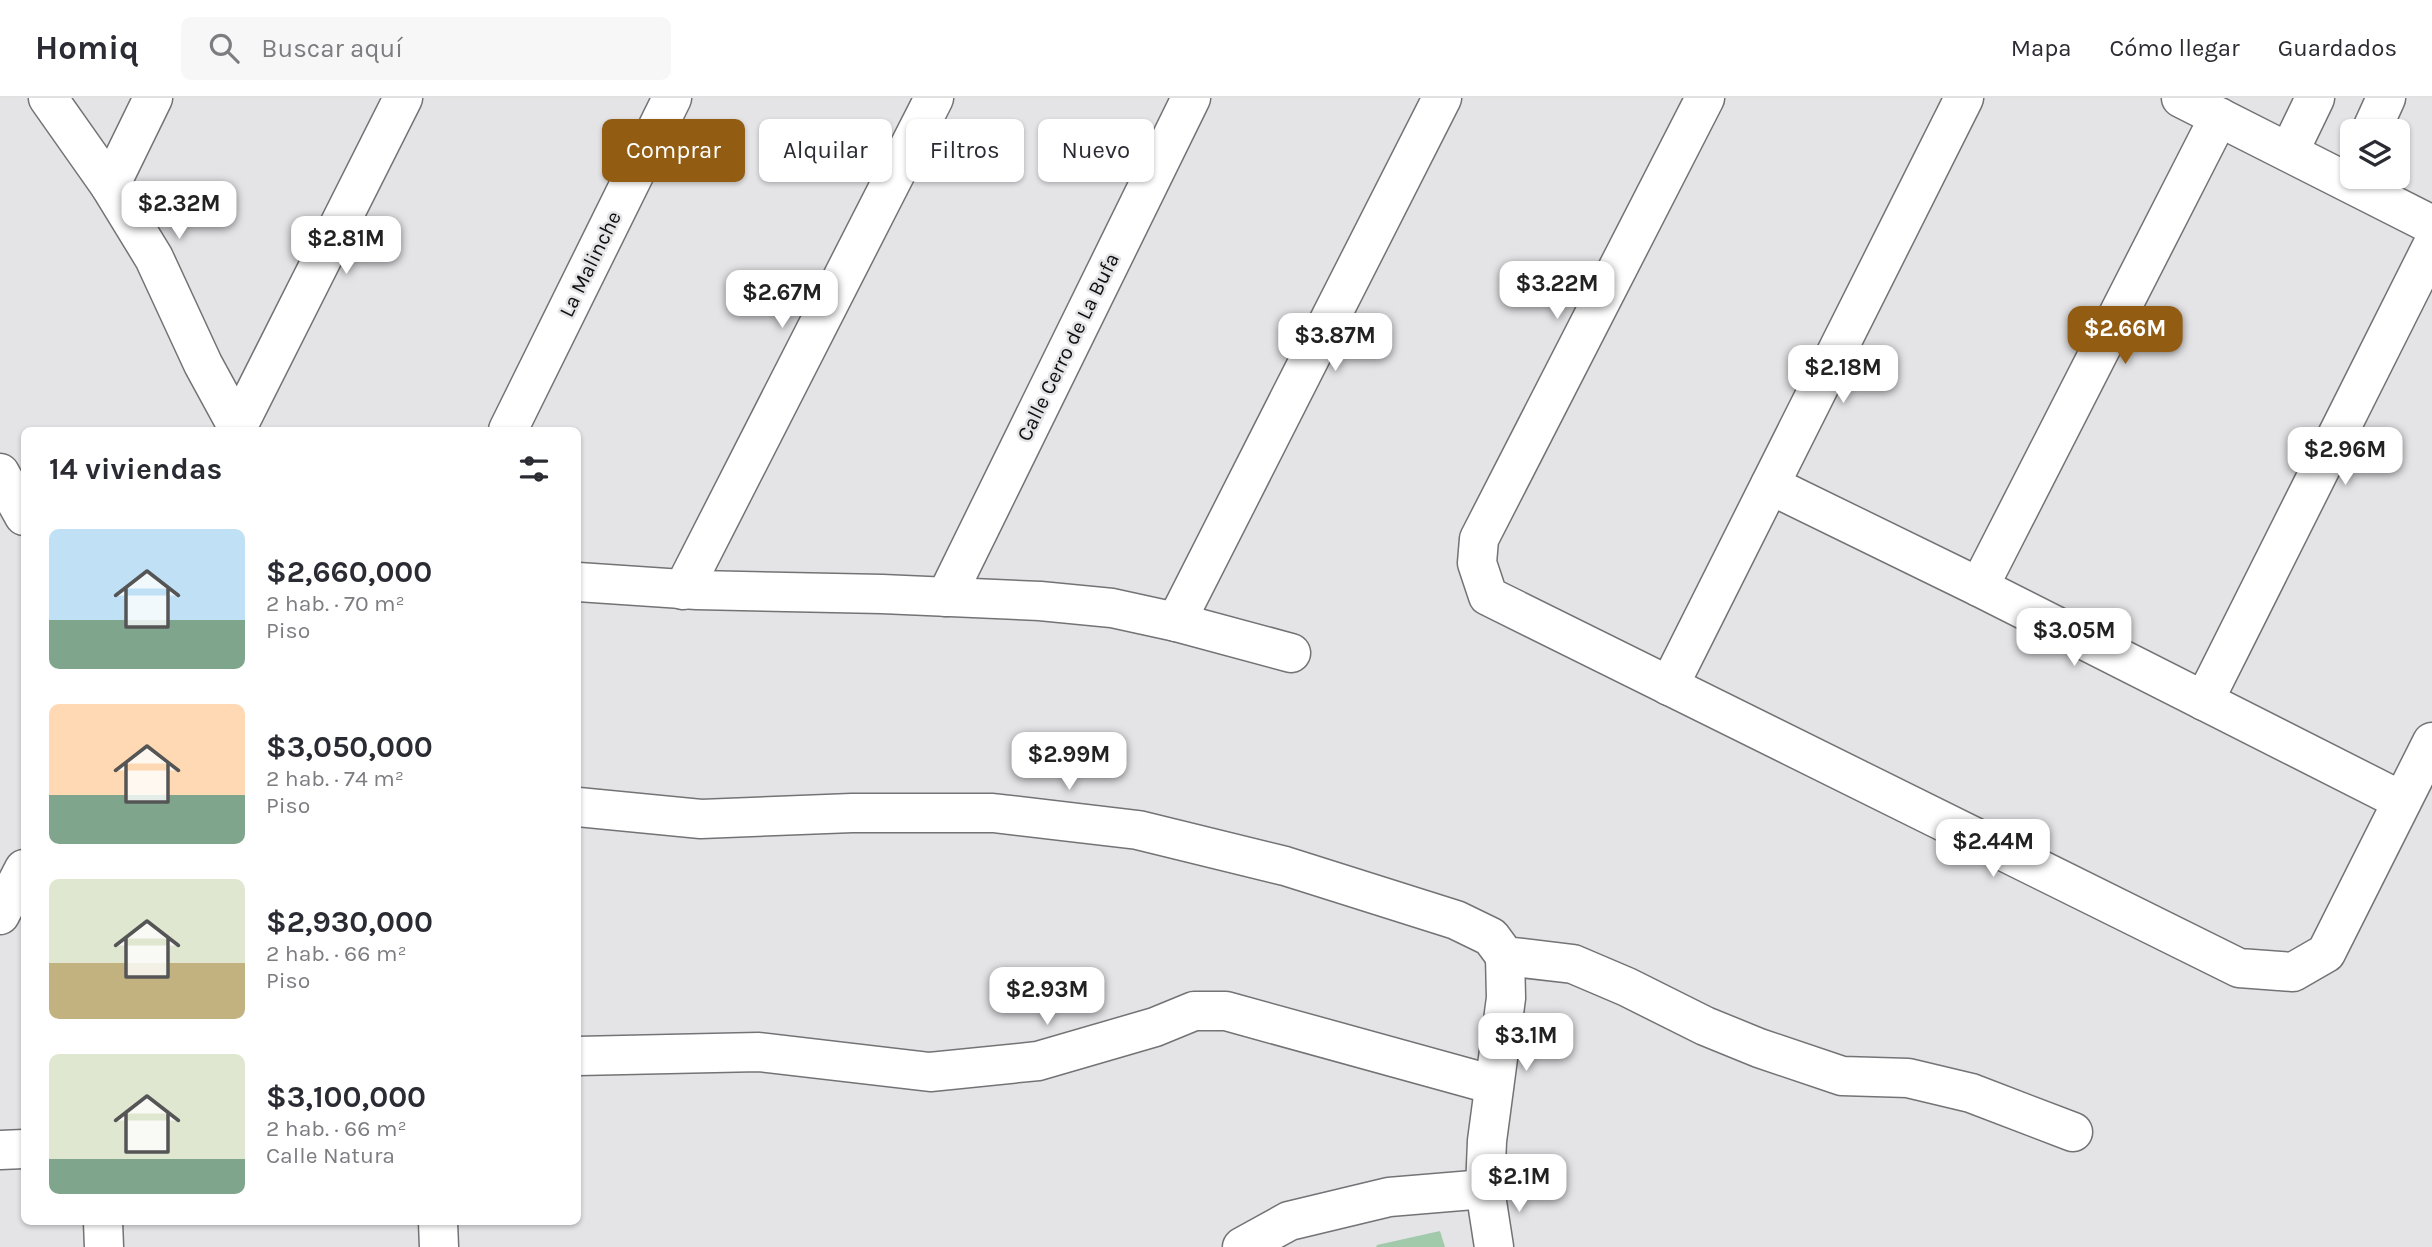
<!DOCTYPE html>
<html lang="es">
<head>
<meta charset="utf-8">
<style>
  :root { --surface:#fff; --page:#f7f7f7; --text:#2b2b33; --muted:#7c7c81; --line:#e1e1e2; --accent:#925c12 }
  body { margin:0; font-family:Karla,sans-serif; background:var(--page); color:var(--text); height:100vh; display:flex; flex-direction:column; font-size:26px; white-space:nowrap }
  * { box-sizing:border-box; margin:0 }
  p { font-size:23px; color:var(--muted) }
  .icon { flex:none; width:38px; height:38px; fill:none; stroke:currentColor; stroke-width:2; stroke-linecap:round; stroke-linejoin:round }
  .map { position:relative; flex:1; overflow:hidden }
  .sheet { position:absolute; left:21px; top:329px; width:560px; height:798px; display:flex; flex-direction:column; background:var(--surface); border-radius:10px; box-shadow:0 2px 5px #0004 }
  .sheet>* { flex:none }
  .hud { position:absolute; left:602px; top:21px; width:665px; height:63px; display:flex; gap:14px }
  .buttons { position:absolute; left:2340px; top:21px; display:grid; gap:14px }
  .buttons a { display:grid; place-items:center; width:70px; height:70px; border-radius:10px; background:var(--surface); box-shadow:0 2px 5px #0004; font-size:35px }
  .price { position:absolute; translate:-50% -60px; padding:0 16px; border-radius:14px; background:#fff; color:#222; font-size:23px; line-height:46px; filter:drop-shadow(0 2px 4px #0008) }
  .price::after { content:''; position:absolute; left:50%; top:42px; width:21px; height:16px; margin-left:-10px; background:inherit; clip-path:polygon(0 0,100% 0,50% 100%) }
  .price.active { background:var(--accent); color:#fff }
  ul { padding:0; list-style:none }
  li { display:flex; align-items:center; gap:21px; height:175px; padding:0 28px }
  li span { display:grid; place-items:center; flex:none; width:196px; height:140px; border-radius:10px; color:#555 }
  li>.icon { margin-inline-start:auto }
  span .icon { width:84px; height:84px; fill:#fffc; stroke-width:1 }
  li b { font-size:30px }
  h2 { display:flex; justify-content:space-between; align-items:center; height:84px; padding:0 28px; font-size:30px }
  .pill { padding:0 24px; border-radius:10px; background:var(--surface); box-shadow:0 2px 5px #0004; font-size:24px; line-height:63px }
  .pill.active { background:var(--accent); color:#fff }
  header { display:flex; align-items:center; gap:42px; box-sizing:border-box; height:98px; padding:0 35px; background:var(--surface); border-bottom:2px solid var(--line) }
  header strong { font-size:33px }
  nav { display:flex; gap:38px; margin-inline-start:auto; font-size:24px }
  .search { width:490px; height:63px; background:var(--page); display:flex; align-items:center; gap:18px; box-sizing:border-box; padding:0 24px; border-radius:10px; color:var(--muted); font-size:26px }
  .map>svg:first-child { display:block }
</style>
</head>
<body>
<header>
<strong>Homiq</strong>
<div class="search"><svg class="icon" aria-label="search" viewBox="0 0 24 24"><circle cx="10" cy="10" r="6"/><path d="M15 15l6 6"/></svg>Buscar aquí</div>
<nav><a>Mapa</a><a>Cómo llegar</a><a>Guardados</a></nav>
</header>
<div class="map">
<svg width="2432" height="1149" viewBox="0 0 2432 1149">
  <rect width="100%" height="100%" fill="#e4e4e7"/>
  <!-- green -->
  <polygon fill="#a1caab" points="1440,1133 1445,1149 1376,1149 1377,1147"/>
  <g fill="none" stroke-linecap="round" stroke-linejoin="round">
    <!-- minor casing -->
    <g stroke="#737376" stroke-width="41">
      <g id="minor">
        <polyline points="48,0 110,88 154,160 203,266 239,332"/>
        <polyline points="1705,0 1479,441 1477,465 1488,498 2239,870 2293,874 2326,855 2432,644"/>
        <polyline points="2181,0 2432,127"/>
        <polyline points="2371,33 2386,0"/>
        <polyline points="2289,54 2315,0"/>
        <polyline points="110,88 153,0"/>
        <polyline points="237,330 403,0"/>
        <polyline points="508,332 672,0"/>
        <polyline points="0,375 24,418"/>
        <polyline points="1770,387 1979,489 2402,703"/>
        <polyline points="578,484 697,492 882,496 1040,503 1112,510 1176,524 1291,555"/>
        <polyline points="1979,489 2219,19"/>
        <polyline points="683,492 934,0"/>
        <polyline points="946,499 1191,0"/>
        <polyline points="1176,524 1442,0"/>
        <polyline points="1669,588 1964,0"/>
        <polyline points="2204,603 2432,148"/>
        <polyline points="578,709 701,721 852,715 993,715 1138,732 1285,768 1456,822 1491,839 1505,858 1573,866 1627,889 1705,928 1759,950 1842,978 1908,980 1971,995 2073,1034"/>
        <polyline points="0,817 24,771"/>
        <polyline points="578,958 759,954 930,974 1038,963 1155,929 1194,913 1226,913 1494,987"/>
        <polyline points="0,1052 24,1051"/>
        <polyline points="103,1124 104,1149"/>
        <polyline points="438,1124 439,1149"/>
        <polyline points="1242,1149 1289,1123 1389,1099 1485,1091"/>
        <polyline points="1494,1149 1485,1091 1487,1043 1506,900 1505,858"/>
      </g>
    </g>
    <!-- minor -->
    <use href="#minor" stroke="#fff" stroke-width="38"/>
  </g>
  <g text-anchor="middle" stroke-width="5" stroke-linejoin="round" paint-order="stroke">
    <!-- street labels -->
    <g font-size="21" fill="#0e0e0f" stroke="#e4e4e7">
      <text transform="translate(590 166) rotate(-64)" y="7">La Malinche</text>
      <text transform="translate(1068 249) rotate(-64)" y="7">Calle Cerro de La Bufa</text>
    </g>
  </g>
</svg>
<div class="buttons">
<a><svg class="icon" aria-label="layers" viewBox="0 0 24 24"><path d="M12 4l9 5-9 5-9-5zM3 14l9 5 9-5"/></svg></a>
</div>
<b class="price" style="left:179px;top:143px">$2.32M</b>
<b class="price" style="left:346px;top:178px">$2.81M</b>
<b class="price" style="left:1557px;top:223px">$3.22M</b>
<b class="price" style="left:782px;top:232px">$2.67M</b>
<b class="price active" style="left:2125px;top:268px">$2.66M</b>
<b class="price" style="left:1335px;top:275px">$3.87M</b>
<b class="price" style="left:1843px;top:307px">$2.18M</b>
<b class="price" style="left:2345px;top:389px">$2.96M</b>
<b class="price" style="left:2074px;top:570px">$3.05M</b>
<b class="price" style="left:1069px;top:694px">$2.99M</b>
<b class="price" style="left:1993px;top:781px">$2.44M</b>
<b class="price" style="left:1047px;top:929px">$2.93M</b>
<b class="price" style="left:1526px;top:975px">$3.1M</b>
<b class="price" style="left:1519px;top:1116px">$2.1M</b>
<div class="hud">
<a class="pill active">Comprar</a>
<a class="pill">Alquilar</a>
<a class="pill">Filtros</a>
<a class="pill">Nuevo</a>
</div>
<section class="sheet">
<h2>14 viviendas<svg class="icon" aria-label="filters" viewBox="0 0 24 24"><path d="M4 7h16M4 17h16"/><circle cx="9" cy="7" r="2"/><circle cx="15" cy="17" r="2"/></svg></h2>
<ul>
<li><span style="background:linear-gradient(#bfe0f5 65%,#7fa58c 0)"><svg class="icon" aria-label="home" viewBox="0 0 24 24"><path d="M3 11l9-7 9 7M6 9v11h12V9"/></svg></span><div><b>$2,660,000</b><p>2 hab. · 70 m²</p><p>Piso</p></div></li>
<li><span style="background:linear-gradient(#ffd9b3 65%,#7fa58c 0)"><svg class="icon" aria-label="home" viewBox="0 0 24 24"><path d="M3 11l9-7 9 7M6 9v11h12V9"/></svg></span><div><b>$3,050,000</b><p>2 hab. · 74 m²</p><p>Piso</p></div></li>
<li><span style="background:linear-gradient(#dfe7d0 60%,#c2b280 0)"><svg class="icon" aria-label="home" viewBox="0 0 24 24"><path d="M3 11l9-7 9 7M6 9v11h12V9"/></svg></span><div><b>$2,930,000</b><p>2 hab. · 66 m²</p><p>Piso</p></div></li>
<li><span style="background:linear-gradient(#dfe7d0 75%,#7fa58c 0)"><svg class="icon" aria-label="home" viewBox="0 0 24 24"><path d="M3 11l9-7 9 7M6 9v11h12V9"/></svg></span><div><b>$3,100,000</b><p>2 hab. · 66 m²</p><p>Calle Natura</p></div></li>
</ul>
</section>
</div>
</body>
</html>
